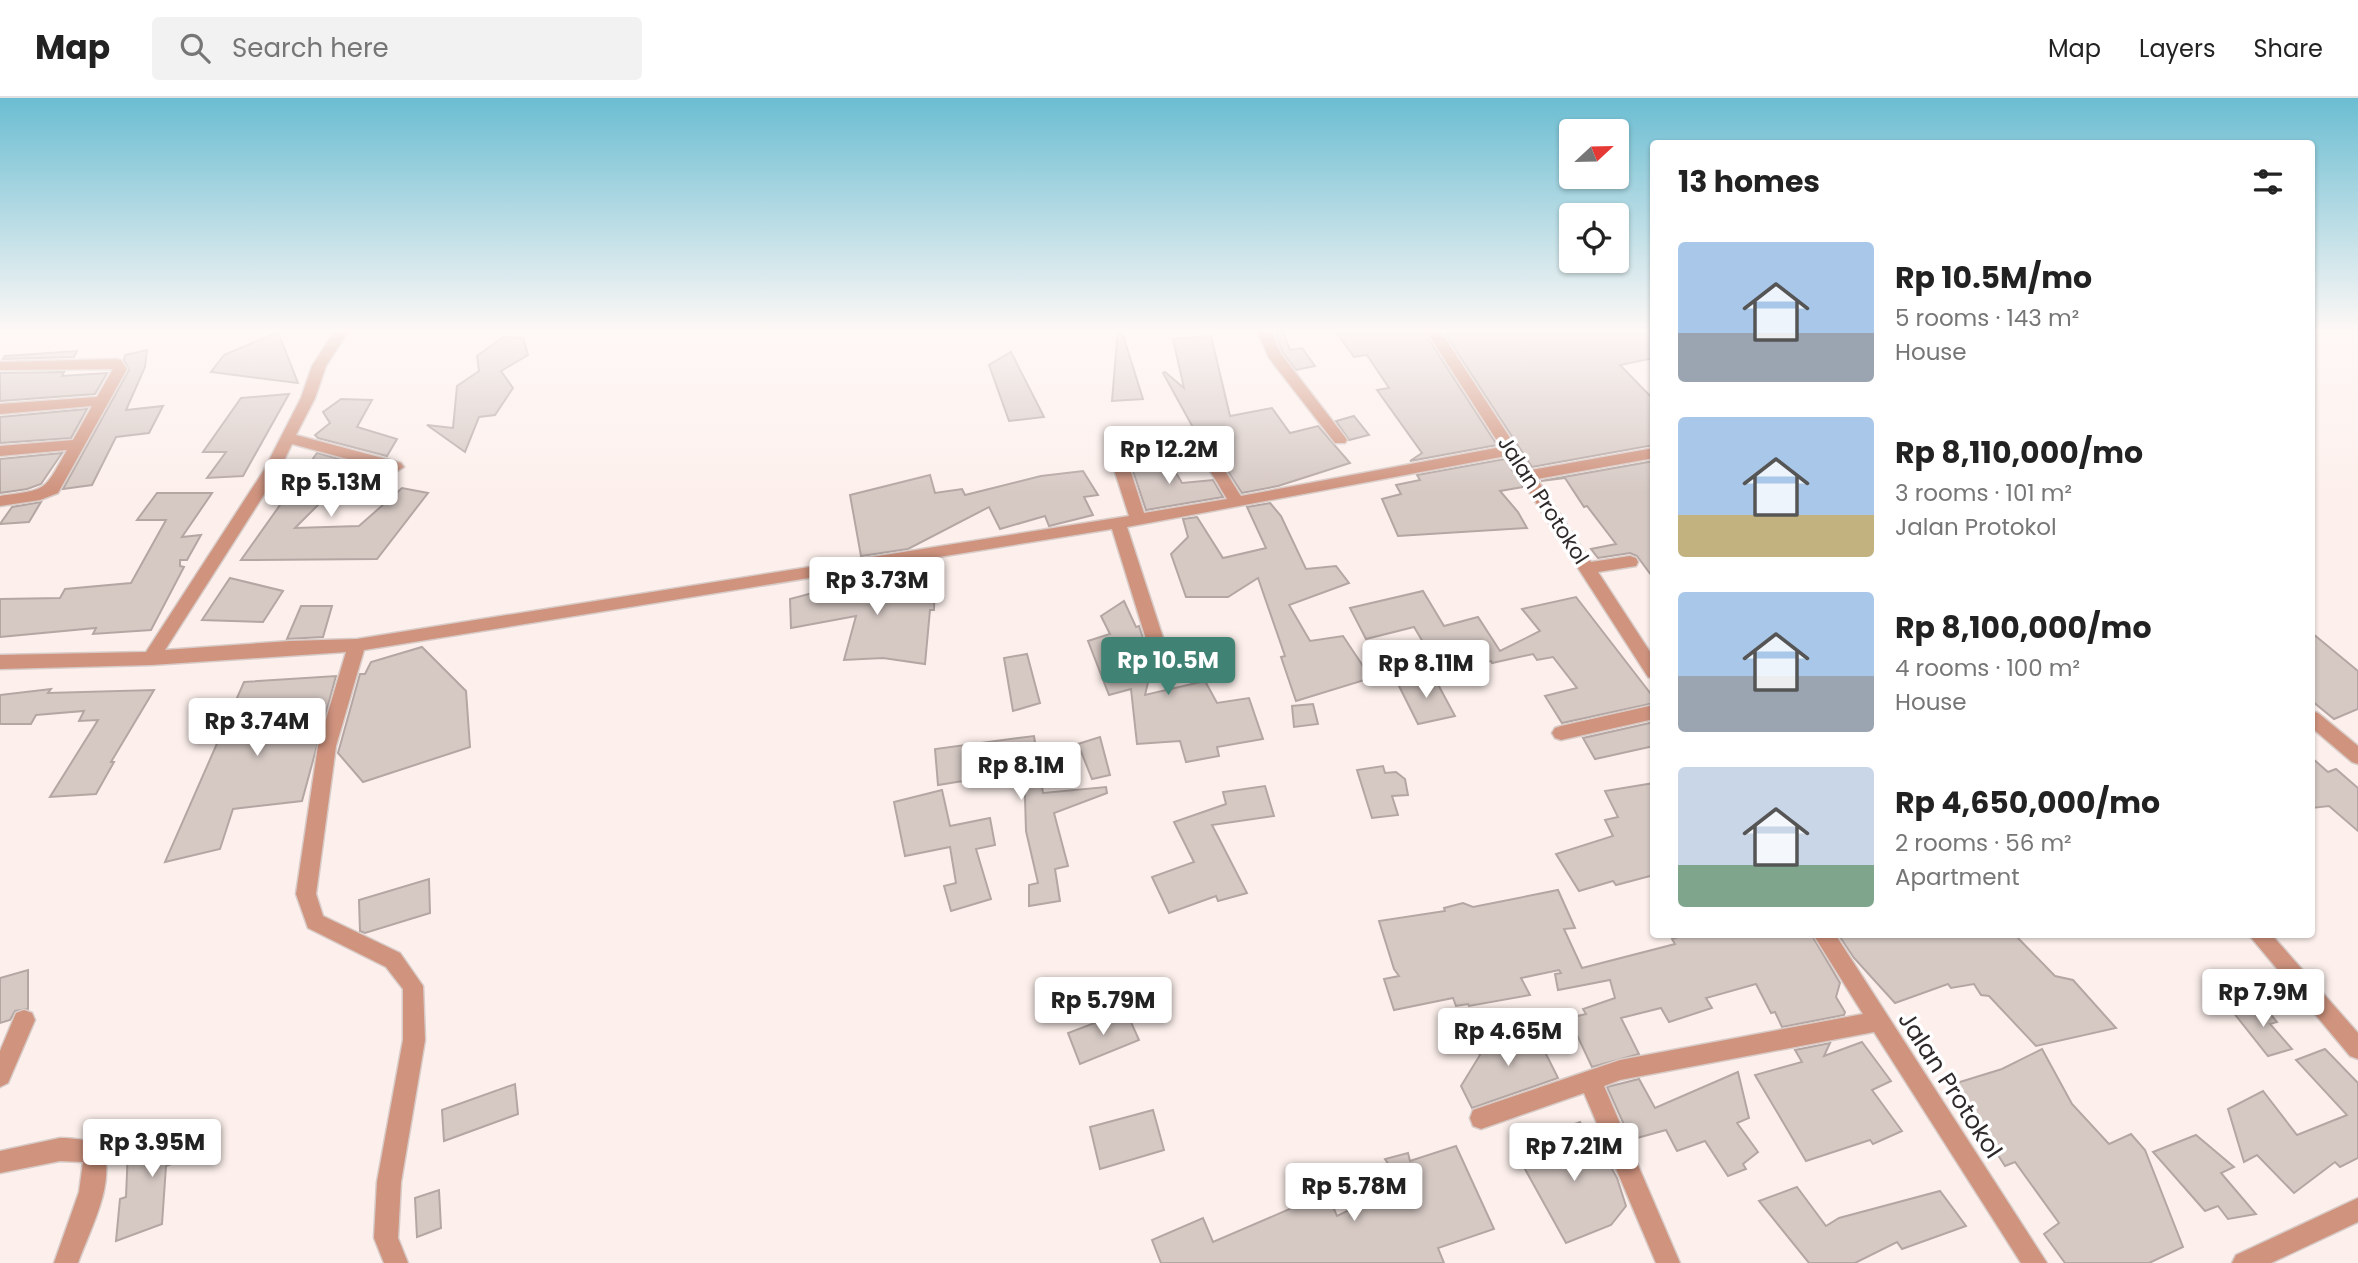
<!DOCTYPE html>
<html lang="en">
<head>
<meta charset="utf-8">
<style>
  :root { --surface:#fff; --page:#f2f2f2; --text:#222; --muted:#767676; --line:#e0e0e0; --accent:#408374 }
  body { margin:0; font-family:Poppins,sans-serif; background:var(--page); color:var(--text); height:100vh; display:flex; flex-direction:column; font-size:26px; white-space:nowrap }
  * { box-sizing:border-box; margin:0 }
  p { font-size:23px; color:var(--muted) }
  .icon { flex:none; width:38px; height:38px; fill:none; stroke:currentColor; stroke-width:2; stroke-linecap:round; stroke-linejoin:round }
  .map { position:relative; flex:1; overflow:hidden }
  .side { position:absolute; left:1650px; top:42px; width:665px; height:798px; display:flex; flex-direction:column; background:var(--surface); border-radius:7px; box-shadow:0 2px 5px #0004 }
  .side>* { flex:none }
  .needle { width:46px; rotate:68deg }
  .fabs { position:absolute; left:1559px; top:21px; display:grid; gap:14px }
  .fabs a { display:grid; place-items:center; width:70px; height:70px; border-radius:7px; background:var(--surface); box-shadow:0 2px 5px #0004; font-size:35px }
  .price { position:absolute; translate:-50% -60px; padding:0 16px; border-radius:7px; background:#fff; color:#222; font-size:23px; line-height:46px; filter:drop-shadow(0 2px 4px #0008) }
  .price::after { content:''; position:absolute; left:50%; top:42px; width:21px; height:16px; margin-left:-10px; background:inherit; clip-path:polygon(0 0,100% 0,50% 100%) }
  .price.on { background:var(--accent); color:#fff }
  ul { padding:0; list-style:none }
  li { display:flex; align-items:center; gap:21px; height:175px; padding:0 28px }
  li span { display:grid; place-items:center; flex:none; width:196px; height:140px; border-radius:7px; color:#555 }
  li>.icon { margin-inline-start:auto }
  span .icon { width:84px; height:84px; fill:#fffc; stroke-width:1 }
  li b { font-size:30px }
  h2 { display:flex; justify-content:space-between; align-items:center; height:84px; padding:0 28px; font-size:30px }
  header { display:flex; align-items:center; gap:42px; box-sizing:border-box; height:98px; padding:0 35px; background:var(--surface); border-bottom:2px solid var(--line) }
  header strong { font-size:33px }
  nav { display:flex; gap:38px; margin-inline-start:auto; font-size:24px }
  .search { width:490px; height:63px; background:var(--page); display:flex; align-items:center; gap:18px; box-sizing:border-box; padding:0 24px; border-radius:7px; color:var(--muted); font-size:26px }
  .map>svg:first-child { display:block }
</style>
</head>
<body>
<header>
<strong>Map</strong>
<div class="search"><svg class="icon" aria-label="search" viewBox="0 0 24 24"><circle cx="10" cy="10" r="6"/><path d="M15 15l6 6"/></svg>Search here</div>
<nav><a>Map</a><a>Layers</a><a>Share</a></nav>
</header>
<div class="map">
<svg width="2358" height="1165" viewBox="0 0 2358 1165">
  <rect width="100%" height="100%" fill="#fdf0ec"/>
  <!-- building -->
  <g fill="#d6c9c4" stroke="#b4a7a3" stroke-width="2">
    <polygon points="1118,231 1121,231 1143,301 1112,303"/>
    <polygon points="1278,231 1282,231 1290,252 1302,250 1315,268 1296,272 1283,255 1277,239"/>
    <polygon points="1334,231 1422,231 1497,347 1410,363 1422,355 1377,292 1389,290 1367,257 1354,259"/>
    <polygon points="1442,231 1654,231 1654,260 1620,267 1654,302 1654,347 1532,369"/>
    <polygon points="278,234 298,285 211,274 224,257"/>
    <polygon points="1211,238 1230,318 1272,310 1290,335 1318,328 1350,365 1278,388 1242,395 1220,361 1201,344 1163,275 1165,274 1184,290 1173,241"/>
    <polygon points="503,239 523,240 528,257 501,273 513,290 495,317 479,319 465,354 427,327 453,330 457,288 479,273 477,258"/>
    <polygon points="147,252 145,269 126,312 163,308 149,335 116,339 92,387 63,391 129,272 124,262 125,257"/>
    <polygon points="77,253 74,259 3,261 5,258"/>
    <polygon points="1011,254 1044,319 1009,323 989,267"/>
    <polygon points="64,274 62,278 107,275 95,296 0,303 0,275"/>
    <polygon points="289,296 243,378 207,380 226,354 203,354 241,300"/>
    <polygon points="341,301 372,302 357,329 397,341 387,358 318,340 315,337 330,325 323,314"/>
    <polygon points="87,311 71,340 0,345 0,319"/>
    <polygon points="1354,318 1369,337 1349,342 1336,323"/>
    <polygon points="62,355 41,386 27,391 0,395 0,361"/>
    <polygon points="317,355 379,372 373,382 347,378 295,430 359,428 402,390 428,395 377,461 241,462 285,400 310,373 305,372"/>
    <polygon points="1167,359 1182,385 1213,382 1223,399 1146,412 1131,367"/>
    <polygon points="1505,361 1523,389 1500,393 1518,414 1527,430 1398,438 1382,401 1401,396 1396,387 1420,382 1417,377"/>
    <polygon points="1654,363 1654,481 1637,458 1630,455 1598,460 1591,451 1616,446 1587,408 1584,409 1565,380 1541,383"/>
    <polygon points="1083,373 1098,397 1084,399 1093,417 1049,428 1045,418 1000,431 989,409 908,451 861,458 850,397 930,377 935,395 962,391 965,397 1041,378"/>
    <polygon points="157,395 212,395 182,439 201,437 187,462 180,462 180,468 184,469 151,532 93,536 96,530 0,539 0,501 60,500 65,491 131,485 166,422 137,422"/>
    <polygon points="41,404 29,424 0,426 12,409"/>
    <polygon points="1270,405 1281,418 1306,471 1336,468 1349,485 1289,507 1310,543 1343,538 1371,580 1296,603 1281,559 1285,558 1258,480 1228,499 1186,499 1171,456 1188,439 1183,421 1197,419 1223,460 1266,450 1247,409"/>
    <polygon points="935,473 934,512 930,512 925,566 883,560 844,562 856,518 791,530 790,501 824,492 826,498"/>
    <polygon points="230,480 283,493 263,524 202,522"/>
    <polygon points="1423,493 1444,528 1478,519 1500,553 1540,533 1522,511 1576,499 1654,600 1654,605 1562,625 1545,598 1577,590 1553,559 1537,562 1533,556 1492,565 1491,563 1442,576 1414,529 1366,541 1350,510"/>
    <polygon points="1124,503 1136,529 1139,528 1152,568 1145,597 1205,583 1217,605 1249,600 1263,641 1217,649 1219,658 1186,664 1180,643 1137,646 1131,591 1109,597 1088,543 1110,536 1101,518"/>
    <polygon points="301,508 332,508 323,539 287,541"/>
    <polygon points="2312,535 2358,573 2358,611 2334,621 2312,603"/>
    <polygon points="422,549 466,593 470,649 363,684 338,655 360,576 365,576 371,564"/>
    <polygon points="1027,556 1040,605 1013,613 1004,560"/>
    <polygon points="336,578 302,703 233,711 220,751 165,764 244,584"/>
    <polygon points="1434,579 1455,618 1418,626 1398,586"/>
    <polygon points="51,591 48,595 154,592 111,664 114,664 96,696 50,699 98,622 79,623 84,613 36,617 31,626 0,626 0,597"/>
    <polygon points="1313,606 1318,626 1294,629 1292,608"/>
    <polygon points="1654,624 1654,648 1595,661 1583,640"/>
    <polygon points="1034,638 1043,695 1106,689 1107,695 1054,715 1068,768 1055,771 1060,803 1029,808 1029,787 1038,785 1026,733 1024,667 981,674 982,680 938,687 935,651"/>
    <polygon points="1100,639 1110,677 1092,681 1078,646"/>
    <polygon points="2312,660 2328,674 2336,671 2358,690 2358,733 2329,708 2312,710"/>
    <polygon points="1383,668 1385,675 1396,674 1405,681 1408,697 1392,698 1398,717 1372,720 1357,672"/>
    <polygon points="1654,685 1654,777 1616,787 1613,783 1579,793 1556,756 1613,738 1605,722 1618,719 1605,693"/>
    <polygon points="1265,688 1274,718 1212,727 1247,795 1218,803 1216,798 1169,815 1152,779 1194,764 1174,724 1226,706 1223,694"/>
    <polygon points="942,692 950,728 990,720 995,747 976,751 991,801 951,813 944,788 956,785 950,749 905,758 894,704"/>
    <polygon points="429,781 430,815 365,835 360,833 359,802"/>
    <polygon points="1558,792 1575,830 1564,831 1582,870 1675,846 1672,841 1687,836 1811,836 1840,885 1836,899 1845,914 1844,917 1782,929 1775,914 1771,915 1756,886 1706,900 1712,910 1669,924 1661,910 1621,920 1639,956 1592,969 1569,920 1586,916 1583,911 1615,900 1610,882 1558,892 1555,876 1561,875 1559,872 1521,880 1530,897 1469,908 1468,906 1456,908 1453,900 1394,912 1384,881 1399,878 1394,871 1379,823 1445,813 1444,810 1463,805 1473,809"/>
    <polygon points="1838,836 2014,836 2055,878 2073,882 2116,930 2036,948 1989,898 1981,897 1974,886 1951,890 1948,886 1895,905 1854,860"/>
    <polygon points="28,872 28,911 15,913 10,922 0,925 0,880"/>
    <polygon points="2263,907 2277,924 2270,926 2292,951 2268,958 2233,914"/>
    <polygon points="1126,913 1139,942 1080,966 1068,935"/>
    <polygon points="1532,928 1558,980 1472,1010 1461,988 1480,957 1475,947"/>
    <polygon points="1862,944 1891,983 1872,992 1902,1033 1873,1046 1870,1042 1806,1063 1755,977 1802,964 1795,952 1830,945 1824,958"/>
    <polygon points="2042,951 2072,1006 2109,1046 2131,1036 2145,1052 2183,1149 2149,1165 2065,1165 2044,1136 2059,1125 2015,1064 2005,1068 1978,1026 1981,1025 1950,987 2002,971"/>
    <polygon points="2325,951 2358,985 2358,1060 2340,1069 2335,1064 2294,1095 2257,1057 2244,1064 2228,1011 2263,993 2297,1037 2347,1017 2296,962"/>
    <polygon points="1738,974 1749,1020 1737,1025 1758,1054 1743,1066 1746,1071 1728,1078 1705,1043 1677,1053 1666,1032 1637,1040 1632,1029 1626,1031 1607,989 1639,981 1655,1010"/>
    <polygon points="515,986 518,1016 444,1043 442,1012"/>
    <polygon points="1153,1012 1164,1052 1100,1071 1090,1029"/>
    <polygon points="201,1024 200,1055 166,1068 162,1126 116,1143 120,1101 126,1099 128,1051"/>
    <polygon points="1580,1024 1597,1058 1603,1055 1617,1080 1626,1108 1611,1127 1566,1145 1516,1055 1551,1040 1549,1035"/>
    <polygon points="2196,1037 2234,1069 2221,1075 2256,1116 2228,1121 2218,1108 2205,1113 2153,1054"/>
    <polygon points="1456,1048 1494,1131 1438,1150 1444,1165 1161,1165 1152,1142 1203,1120 1213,1144 1292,1110 1290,1106 1320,1095 1327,1095 1337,1118 1381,1097 1369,1087 1395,1076 1385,1061 1408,1055 1410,1063"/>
    <polygon points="1797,1089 1826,1128 1839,1120 1940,1093 1966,1128 1902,1151 1897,1144 1855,1165 1809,1165 1759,1103"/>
    <polygon points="439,1092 441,1130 417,1139 415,1100"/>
  </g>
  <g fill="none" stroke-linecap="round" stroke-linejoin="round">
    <!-- minor casing -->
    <g stroke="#d8ccc9" stroke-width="3">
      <g id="minor">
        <path d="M336,231H350L326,268L315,300L296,337L401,365L404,369L396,374L292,346L279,373L165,552L290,543L357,541L1129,418L1111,362L1114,359C1134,353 1182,337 1200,346C1218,356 1230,382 1241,398L1501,349L1425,231H1439L1531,372L1654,350V360L1537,381L1591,464L1630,458L1636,460L1638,464L1636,468L1598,474L1654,560V581L1648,579L1506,358L1127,429L1173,570L1170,575H1158L1155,570L1112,431L364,552L336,648L316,796L323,818L400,855L423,888L425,942L401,1084L398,1140L408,1165H384L374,1140L377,1084L403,942V891L386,869L308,830L296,796L318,648L346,554L151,567L0,571V557L146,554L264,372L301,300L312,268ZM1185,352C1204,357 1217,385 1227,401L1144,415L1128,365Z"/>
        <polygon points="1256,231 1270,231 1281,256 1345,339 1347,342 1345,345 1335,345 1269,260"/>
        <path d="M116,261L121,262L127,271L58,395L40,402L0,408V398C49,391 43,394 67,352L0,358V348L73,342L92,308L0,316V306L97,299L113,271L0,272V264Z"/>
        <polygon points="1654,607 1654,621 1561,642 1555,640 1552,635 1555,630 1561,628"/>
        <polygon points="2312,613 2318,615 2358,648 2358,666 2352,664 2312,630"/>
        <polygon points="1813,836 1835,836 2047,1165 2021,1165 1874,934 1620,982 1604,988 1680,1165 1656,1165 1584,995 1481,1031 1473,1028 1470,1020 1473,1012 1620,962 1863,916"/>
        <polygon points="2248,836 2271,836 2358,935 2358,961 2350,958"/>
        <polygon points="24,912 32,915 35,922 8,985 0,989 0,953 16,915"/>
        <path d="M60,1040C76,1040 88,1042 102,1048C117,1084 90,1131 78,1165H54L79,1094L83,1064L60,1063L0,1075V1053Z"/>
        <polygon points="2358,1100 2358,1124 2271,1165 2232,1165 2236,1157"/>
      </g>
    </g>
    <!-- minor -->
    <use href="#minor" fill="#cf937e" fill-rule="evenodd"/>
  </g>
  <!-- sky -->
  <linearGradient id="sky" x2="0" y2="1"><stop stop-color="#6bbdd2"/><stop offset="0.59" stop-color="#fef8f6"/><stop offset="1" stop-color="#fef8f6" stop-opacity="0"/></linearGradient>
  <rect width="2358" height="394" fill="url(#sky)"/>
  <g text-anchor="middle" stroke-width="7" stroke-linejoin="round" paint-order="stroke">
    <!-- street labels -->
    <g font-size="21" fill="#2f2a29" stroke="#fff">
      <text transform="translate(1543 402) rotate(57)" y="7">Jalan Protokol</text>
    </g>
    <!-- near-street labels -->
    <g font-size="24" fill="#2f2a29" stroke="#fff">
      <text transform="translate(1950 987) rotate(57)" y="8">Jalan Protokol</text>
    </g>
  </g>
</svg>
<div class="fabs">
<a><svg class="needle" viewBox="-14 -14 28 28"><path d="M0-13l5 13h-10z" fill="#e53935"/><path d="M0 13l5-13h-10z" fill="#767676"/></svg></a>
<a><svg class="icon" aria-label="locate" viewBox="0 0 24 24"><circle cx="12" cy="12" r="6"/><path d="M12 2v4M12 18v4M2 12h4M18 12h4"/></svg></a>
</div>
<b class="price" style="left:1169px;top:388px">Rp 12.2M</b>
<b class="price" style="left:331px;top:421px">Rp 5.13M</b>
<b class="price" style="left:877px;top:519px">Rp 3.73M</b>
<b class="price on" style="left:1168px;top:599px">Rp 10.5M</b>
<b class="price" style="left:1426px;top:602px">Rp 8.11M</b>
<b class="price" style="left:257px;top:660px">Rp 3.74M</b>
<b class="price" style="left:1021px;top:704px">Rp 8.1M</b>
<b class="price" style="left:2263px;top:931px">Rp 7.9M</b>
<b class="price" style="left:1103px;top:939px">Rp 5.79M</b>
<b class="price" style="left:1508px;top:970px">Rp 4.65M</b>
<b class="price" style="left:152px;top:1081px">Rp 3.95M</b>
<b class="price" style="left:1574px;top:1085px">Rp 7.21M</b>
<b class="price" style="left:1354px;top:1125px">Rp 5.78M</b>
<section class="side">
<h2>13 homes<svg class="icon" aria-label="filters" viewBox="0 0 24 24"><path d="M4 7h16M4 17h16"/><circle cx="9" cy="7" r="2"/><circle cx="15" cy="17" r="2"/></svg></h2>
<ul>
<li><span style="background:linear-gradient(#a9c7e8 65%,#9aa5b1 0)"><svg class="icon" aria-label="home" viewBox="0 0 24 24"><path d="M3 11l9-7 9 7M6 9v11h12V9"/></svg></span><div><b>Rp 10.5M/mo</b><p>5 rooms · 143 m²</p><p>House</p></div></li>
<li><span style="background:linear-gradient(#a9c7e8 70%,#c2b280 0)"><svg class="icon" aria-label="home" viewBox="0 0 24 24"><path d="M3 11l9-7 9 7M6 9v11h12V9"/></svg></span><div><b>Rp 8,110,000/mo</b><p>3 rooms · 101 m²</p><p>Jalan Protokol</p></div></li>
<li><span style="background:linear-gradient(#a9c7e8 60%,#9aa5b1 0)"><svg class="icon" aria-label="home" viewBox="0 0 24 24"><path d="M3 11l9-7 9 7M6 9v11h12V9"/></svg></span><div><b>Rp 8,100,000/mo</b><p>4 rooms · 100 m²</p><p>House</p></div></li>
<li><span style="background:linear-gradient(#c9d6e8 70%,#7fa58c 0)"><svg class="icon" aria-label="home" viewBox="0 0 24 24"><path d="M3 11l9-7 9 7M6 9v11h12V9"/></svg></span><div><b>Rp 4,650,000/mo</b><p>2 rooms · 56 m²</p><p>Apartment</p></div></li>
</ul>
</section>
</div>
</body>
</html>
